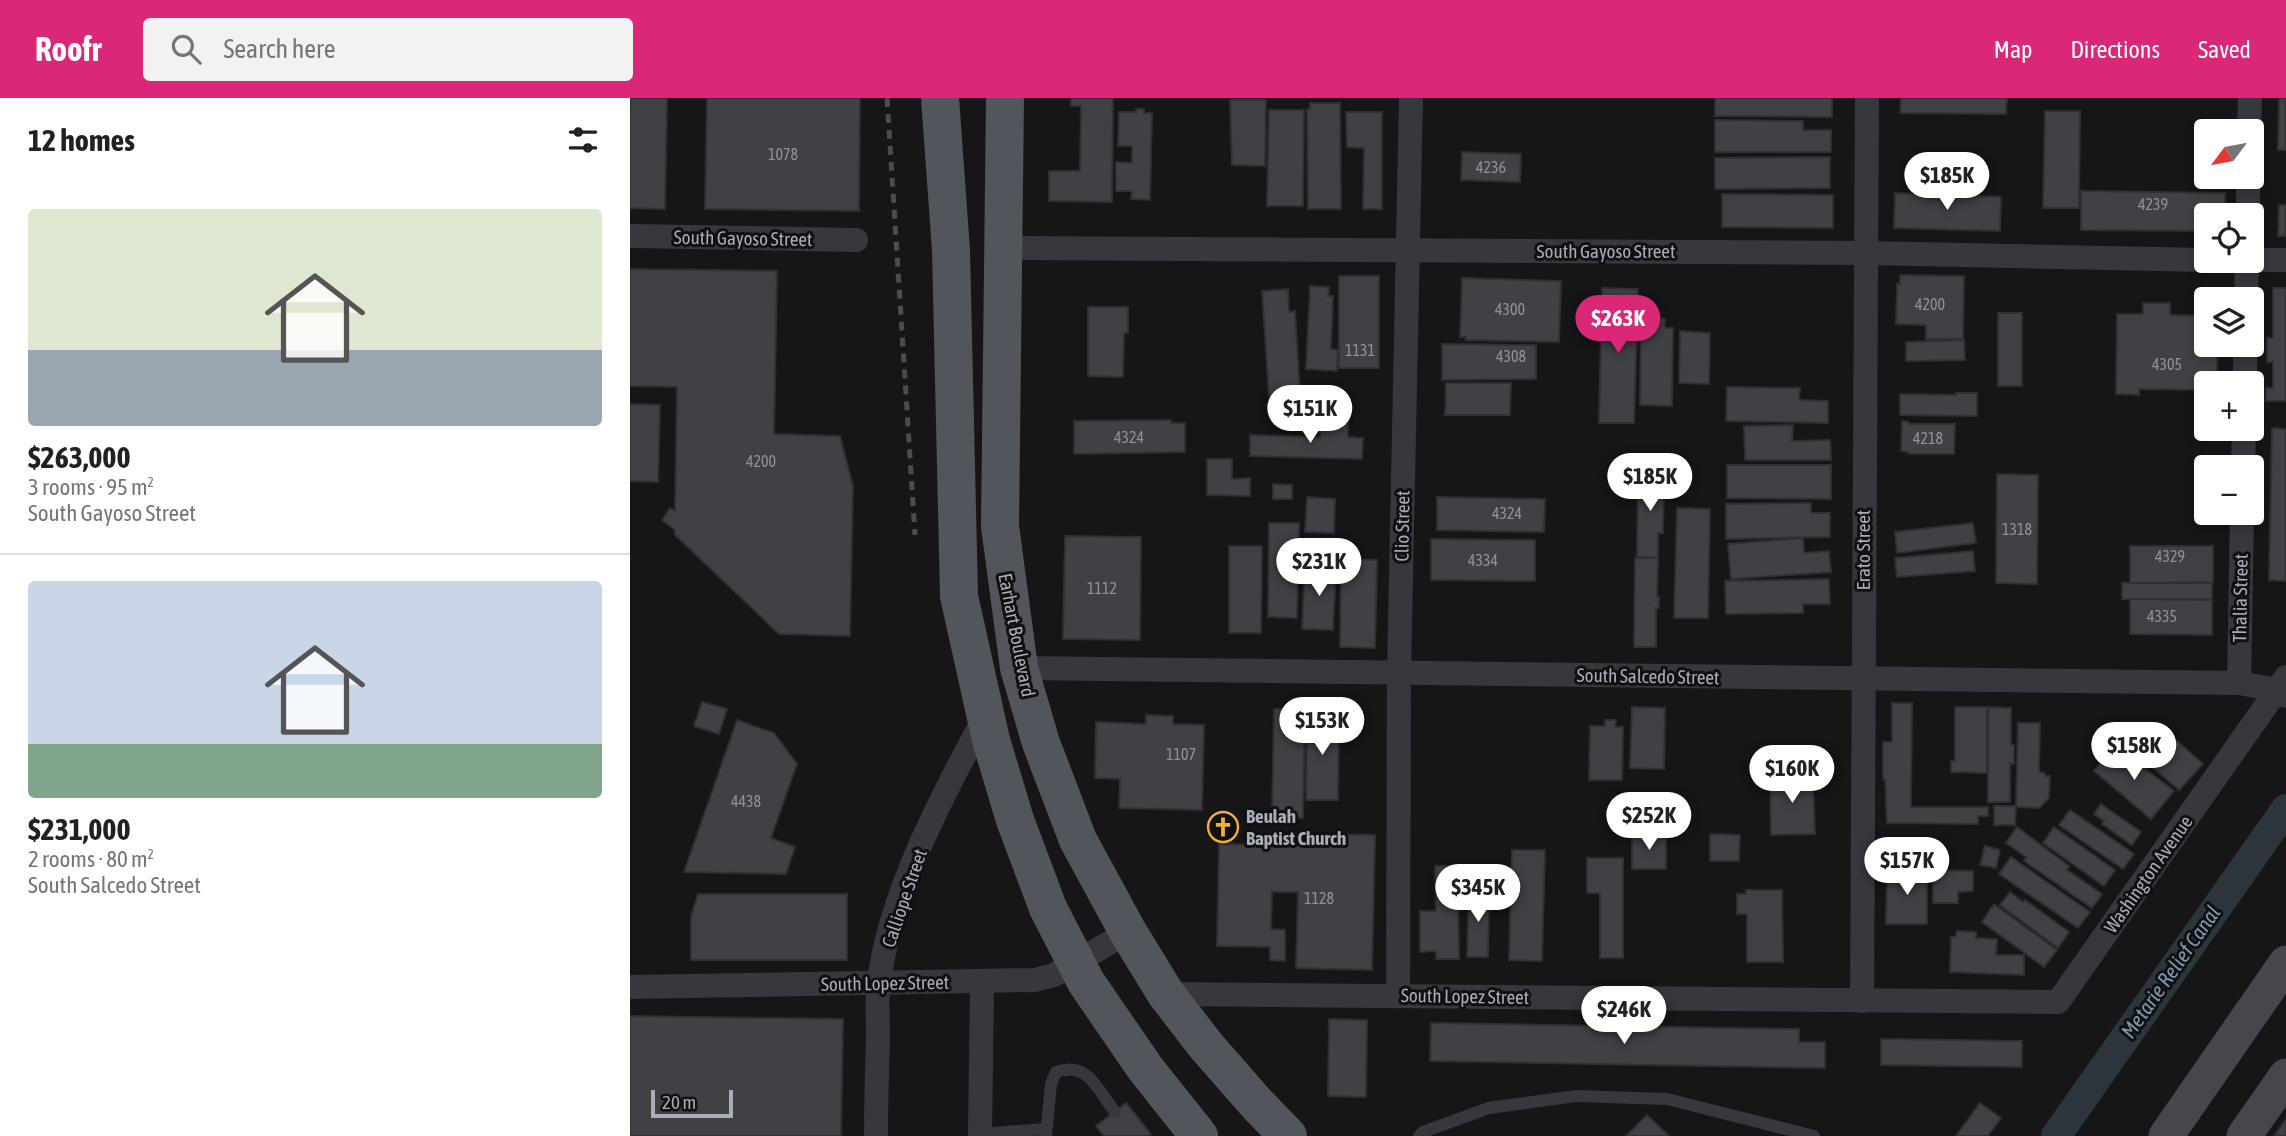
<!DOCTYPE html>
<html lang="en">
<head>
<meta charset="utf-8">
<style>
  :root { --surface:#fff; --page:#f2f2f2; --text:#202124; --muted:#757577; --line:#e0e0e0; --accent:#db2777 }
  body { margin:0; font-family:"Asap Condensed",sans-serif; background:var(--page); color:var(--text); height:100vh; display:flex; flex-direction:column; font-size:26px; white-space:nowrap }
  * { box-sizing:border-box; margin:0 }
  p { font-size:23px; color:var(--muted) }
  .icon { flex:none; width:38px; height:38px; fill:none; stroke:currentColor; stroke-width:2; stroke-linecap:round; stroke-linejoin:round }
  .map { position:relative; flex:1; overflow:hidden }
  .sheet { display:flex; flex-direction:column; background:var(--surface); width:630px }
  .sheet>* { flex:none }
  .needle { width:46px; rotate:238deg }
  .tools { position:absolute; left:1564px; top:21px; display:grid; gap:14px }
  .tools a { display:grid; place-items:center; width:70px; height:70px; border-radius:7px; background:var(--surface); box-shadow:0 4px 10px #0003; font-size:35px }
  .scale { position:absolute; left:21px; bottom:18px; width:82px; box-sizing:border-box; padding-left:7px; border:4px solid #a8adb8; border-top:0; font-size:19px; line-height:24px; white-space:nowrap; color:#a8adb8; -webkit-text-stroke:5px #111113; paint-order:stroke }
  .price { position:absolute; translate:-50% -60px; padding:0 16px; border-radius:24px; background:#fff; color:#222; font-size:23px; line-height:46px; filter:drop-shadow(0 2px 4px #0008) }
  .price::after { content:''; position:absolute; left:50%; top:42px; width:21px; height:16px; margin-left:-10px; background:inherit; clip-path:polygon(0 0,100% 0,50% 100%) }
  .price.current { background:var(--accent); color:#fff }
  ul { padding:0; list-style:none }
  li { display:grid; align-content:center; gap:14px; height:371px; padding:0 28px }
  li+li { border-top:2px solid var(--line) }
  li span { display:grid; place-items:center; height:217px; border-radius:7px; color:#555 }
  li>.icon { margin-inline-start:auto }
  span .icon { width:126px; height:126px; fill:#fffc; stroke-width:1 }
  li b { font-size:30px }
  h2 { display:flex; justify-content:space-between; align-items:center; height:84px; padding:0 28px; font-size:30px }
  header { display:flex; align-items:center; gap:42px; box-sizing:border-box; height:98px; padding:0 35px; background:var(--accent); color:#fff }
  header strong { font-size:33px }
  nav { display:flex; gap:38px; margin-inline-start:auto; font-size:24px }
  .search { width:490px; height:63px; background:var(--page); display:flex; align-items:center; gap:18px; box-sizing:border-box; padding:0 24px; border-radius:7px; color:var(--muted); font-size:26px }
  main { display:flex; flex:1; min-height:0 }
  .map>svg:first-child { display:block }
</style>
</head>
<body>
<header>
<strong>Roofr</strong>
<div class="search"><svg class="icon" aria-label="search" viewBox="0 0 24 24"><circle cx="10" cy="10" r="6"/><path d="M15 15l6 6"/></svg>Search here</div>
<nav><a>Map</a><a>Directions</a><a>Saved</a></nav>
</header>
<main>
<section class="sheet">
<h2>12 homes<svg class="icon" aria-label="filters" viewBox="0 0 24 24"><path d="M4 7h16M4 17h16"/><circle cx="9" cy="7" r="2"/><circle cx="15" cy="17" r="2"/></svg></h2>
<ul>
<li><span style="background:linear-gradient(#dfe7d0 65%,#9aa5b1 0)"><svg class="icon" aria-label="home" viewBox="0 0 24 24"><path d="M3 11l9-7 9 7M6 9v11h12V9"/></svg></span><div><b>$263,000</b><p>3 rooms · 95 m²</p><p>South Gayoso Street</p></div></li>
<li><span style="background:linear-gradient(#c9d6e8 75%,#7fa58c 0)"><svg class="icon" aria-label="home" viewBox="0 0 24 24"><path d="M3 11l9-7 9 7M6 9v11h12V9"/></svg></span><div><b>$231,000</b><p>2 rooms · 80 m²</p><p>South Salcedo Street</p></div></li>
</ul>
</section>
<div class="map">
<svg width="1656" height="1038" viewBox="0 0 1656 1038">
  <rect width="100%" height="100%" fill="#161618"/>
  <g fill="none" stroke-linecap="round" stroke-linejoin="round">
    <!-- canal -->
    <polyline stroke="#2c353c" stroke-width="30" points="1426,1038 1656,711"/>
  </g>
  <!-- building -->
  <g fill="#404145" stroke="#303034" stroke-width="2">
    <polygon points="0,0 37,0 35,111 0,110"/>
    <polygon points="77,0 230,0 229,113 75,111"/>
    <polygon points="441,0 483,0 482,104 419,103 419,73 450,73 451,8 441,8"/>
    <polygon points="1085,0 1202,0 1202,19 1085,18"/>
    <polygon points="1271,0 1377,0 1376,16 1270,15"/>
    <polygon points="1649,0 1656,0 1656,52 1648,52"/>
    <polygon points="600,2 636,2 635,68 602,67"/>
    <polygon points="680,5 710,5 711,111 678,111 677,11 680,11"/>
    <polygon points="506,11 514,11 514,15 522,15 520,102 501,101 502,93 486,93 486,64 502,65 502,48 488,48 489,14 506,14"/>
    <polygon points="639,12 674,12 673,108 637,108"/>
    <polygon points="1415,13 1450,13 1449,110 1413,110"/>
    <polygon points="716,14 752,14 752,111 733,111 734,50 717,49"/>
    <polygon points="1085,22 1173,23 1173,32 1201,32 1201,54 1085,54"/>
    <polygon points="832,54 891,56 890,84 831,82"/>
    <polygon points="1200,59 1200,90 1085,91 1085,60"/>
    <polygon points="1451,93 1595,95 1595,117 1577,117 1577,133 1451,132"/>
    <polygon points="1265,95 1371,99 1370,133 1264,130"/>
    <polygon points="1092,96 1203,97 1203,130 1092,129"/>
    <polygon points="1649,107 1656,107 1656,138 1648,138"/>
    <polygon points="0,171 147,173 144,336 210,338 223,388 220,538 149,536 45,437 45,432 32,422 40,410 45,413 47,289 0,288"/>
    <polygon points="1270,177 1334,178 1333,241 1296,241 1296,227 1266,226 1267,186 1270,186"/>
    <rect x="709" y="178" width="40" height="92"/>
    <polygon points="832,180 931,183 929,244 836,242 836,239 830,239"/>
    <polygon points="680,188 699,189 698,198 703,198 701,251 708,252 707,273 676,271"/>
    <polygon points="972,190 1008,191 1004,325 969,325"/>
    <polygon points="1643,190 1656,190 1656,303 1636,303 1636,290 1643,290 1643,264 1637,264 1637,240 1643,240"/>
    <polygon points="658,191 659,214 665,213 670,296 639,298 632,193"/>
    <polygon points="1513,205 1540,205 1540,217 1577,218 1577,247 1587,247 1587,285 1577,285 1577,292 1509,291 1509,297 1486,296 1487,216 1513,216"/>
    <polygon points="458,209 498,209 498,235 494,235 493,279 458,278"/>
    <rect x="1368" y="215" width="24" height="73"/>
    <polygon points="1011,217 1029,217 1029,220 1035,221 1035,230 1043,230 1042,308 1010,307"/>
    <polygon points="1050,233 1080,235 1079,286 1049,285"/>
    <polygon points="1334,242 1335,262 1276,263 1276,244"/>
    <polygon points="812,246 906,247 906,281 812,282"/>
    <polygon points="816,285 881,285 880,317 815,317"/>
    <polygon points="1097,289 1170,290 1169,302 1198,303 1198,325 1096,323"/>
    <polygon points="1326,295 1347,295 1347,318 1270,317 1270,296 1326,297"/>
    <polygon points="0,306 30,307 28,384 0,383"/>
    <polygon points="541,322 541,325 555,325 555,354 444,356 444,323"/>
    <polygon points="1272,323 1279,324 1279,326 1325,326 1324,356 1278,356 1278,354 1271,353"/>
    <polygon points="690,325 718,325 718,339 733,340 732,361 620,358 620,337 690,339"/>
    <polygon points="1163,327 1162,343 1200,342 1201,362 1115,362 1114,328"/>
    <polygon points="1642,330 1656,331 1656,483 1639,482"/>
    <polygon points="577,361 602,361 602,381 620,380 620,398 577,397"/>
    <polygon points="1097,367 1201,367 1201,401 1097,400"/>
    <polygon points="1008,372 1028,372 1028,382 1034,382 1033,435 1028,435 1028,460 1007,459"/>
    <polygon points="1367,376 1408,377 1407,486 1366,485"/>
    <polygon points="643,386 662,387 662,401 643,401"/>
    <polygon points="677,399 705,401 704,435 675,434"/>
    <polygon points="807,399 915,401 914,434 807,432"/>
    <polygon points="1181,405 1181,415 1200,415 1200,439 1096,441 1096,406"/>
    <polygon points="1047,410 1080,411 1078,520 1044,520"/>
    <polygon points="639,425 669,425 667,520 638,519"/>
    <polygon points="1343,425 1346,445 1267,455 1265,434"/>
    <polygon points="435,438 511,439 510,542 433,541"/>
    <polygon points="1173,440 1174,455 1199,453 1201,474 1101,481 1098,446"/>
    <polygon points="801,441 905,442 905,483 801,482"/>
    <polygon points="599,448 632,448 631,535 599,535"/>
    <polygon points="1500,448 1583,448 1583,484 1500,485"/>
    <polygon points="1343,453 1345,473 1267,479 1265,460"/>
    <polygon points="1005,460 1028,460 1027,499 1029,499 1029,510 1026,510 1026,549 1004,549"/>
    <polygon points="711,461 747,462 745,550 710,549"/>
    <polygon points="675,468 706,470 703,532 672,531"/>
    <polygon points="1199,481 1200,506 1173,506 1173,515 1096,516 1095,483"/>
    <rect x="1492" y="485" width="90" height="16"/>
    <polygon points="1500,501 1582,502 1582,537 1500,536"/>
    <polygon points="72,604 97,611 89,636 64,628"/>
    <polygon points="1262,605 1282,605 1281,709 1358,709 1358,718 1348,718 1348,726 1257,725 1255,681 1253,681 1253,644 1262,644"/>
    <polygon points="1002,609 1035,610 1034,671 1000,670"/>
    <polygon points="1325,609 1357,609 1357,675 1321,674 1321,663 1325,663"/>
    <polygon points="1358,609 1381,610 1381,647 1384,647 1384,666 1380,665 1380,704 1358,704"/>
    <polygon points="644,611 675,611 673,720 642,720"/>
    <polygon points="677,616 709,616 708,702 676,702"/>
    <polygon points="516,617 543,618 543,626 574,627 572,712 489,710 490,681 465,680 466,624 516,626"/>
    <polygon points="107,622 144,635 167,666 141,740 165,749 156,776 54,774"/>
    <polygon points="975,622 986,622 985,629 993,629 992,682 959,682 960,628 975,628"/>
    <polygon points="1388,625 1410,625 1409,674 1415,675 1415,678 1420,678 1419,700 1409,710 1386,709"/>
    <polygon points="1545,641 1573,666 1549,692 1521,668"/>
    <polygon points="1484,647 1544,693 1521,721 1464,673"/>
    <polygon points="1183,677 1185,736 1141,737 1140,679"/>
    <polygon points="1471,706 1511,734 1502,747 1472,726 1474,723 1464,716"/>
    <polygon points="1364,708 1386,708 1385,727 1364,727"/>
    <polygon points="1440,712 1504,756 1493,771 1429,727"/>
    <polygon points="1387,729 1439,768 1437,772 1472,796 1462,810 1394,763 1396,759 1376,745"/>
    <polygon points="1424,729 1485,772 1474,788 1413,745"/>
    <polygon points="641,735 745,737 742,872 666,870 668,794 642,794 641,831 655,832 655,863 640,862 640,849 587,848 589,746 641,747"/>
    <polygon points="1080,736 1110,737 1109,763 1080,763"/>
    <polygon points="1002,737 1036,738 1036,771 1002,771"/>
    <polygon points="1355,748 1370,752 1366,770 1350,767"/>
    <polygon points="882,752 915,752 912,863 879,862"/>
    <polygon points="1381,759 1460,814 1448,830 1369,776"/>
    <polygon points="957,760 993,760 993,860 970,860 970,795 957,795"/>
    <polygon points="805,768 828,768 829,861 806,861 806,853 790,854 790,813 806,813"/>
    <polygon points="1257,771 1297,772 1297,826 1256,826"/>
    <polygon points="1303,772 1343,773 1343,793 1328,794 1328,805 1303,805"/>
    <polygon points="839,792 857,792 857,802 859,802 858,859 837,859"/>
    <polygon points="1116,792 1152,792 1153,864 1117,864 1117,816 1107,816 1107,796 1116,796"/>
    <polygon points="1380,794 1393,804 1395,802 1439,834 1428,850 1370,807"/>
    <polygon points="68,796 217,796 217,862 61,862 61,818"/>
    <polygon points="1364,806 1427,852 1414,869 1352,824"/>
    <polygon points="1327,833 1346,834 1346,840 1367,841 1366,857 1394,857 1394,877 1320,874 1321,839 1326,839"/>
    <polygon points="0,918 213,921 211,1038 0,1038"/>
    <polygon points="699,921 737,922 736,999 698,998"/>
    <polygon points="801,925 1169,931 1169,944 1195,944 1195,970 800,963"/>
    <polygon points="1251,941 1392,943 1392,969 1251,967"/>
    <polygon points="496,1005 521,1036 518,1038 474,1038 466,1028"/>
    <polygon points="1350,1005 1371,1020 1358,1038 1326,1038"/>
    <polygon points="1017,1017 1039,1038 996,1038"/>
    <polygon points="1656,1021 1656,1038 1644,1038"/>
  </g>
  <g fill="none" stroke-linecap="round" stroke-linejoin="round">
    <!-- lane -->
    <g stroke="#37383d" stroke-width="12">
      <polyline points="350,1036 416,1031"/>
      <path d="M416,1038L421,986L426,974C458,963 467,991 485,1014"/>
      <polyline points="789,1038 793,1034 859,1010 946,998 1037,1001 1184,1038"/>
    </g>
    <!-- street -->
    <g stroke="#37383d" stroke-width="24">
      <polyline points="1619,33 1620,0"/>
      <polyline points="1618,117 1618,79"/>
      <polyline points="0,138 226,142"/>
      <polyline points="374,150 1236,155 1577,162"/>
      <polyline points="1622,162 1656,162"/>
      <polyline points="1616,201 1617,163"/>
      <polyline points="1615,285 1615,247"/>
      <polyline points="1613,369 1614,331"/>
      <polyline points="389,570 1609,585 1647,592 1656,598"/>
      <polyline points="1609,585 1612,415"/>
      <polyline points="0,889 405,882 424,877 498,834"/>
      <polyline points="536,896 1428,904 1656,579"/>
      <polyline points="768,898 769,574 781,0"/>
      <polyline points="1232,903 1237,0"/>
      <path d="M246,1038C246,1004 247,971 248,937C248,919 246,901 249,884C260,794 313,697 355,618"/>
      <polyline points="350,1038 352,885"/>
    </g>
    <!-- secondary -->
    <g stroke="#45474d" stroke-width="35">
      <polyline points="1536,1038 1656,865"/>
      <polyline points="1614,1038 1656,978"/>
    </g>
    <!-- primary -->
    <g stroke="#53555c" stroke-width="38">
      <polyline points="310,0 321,152 329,498 361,642 385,722 418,810 456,884 515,970 569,1038"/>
      <polyline points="375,0 370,428 389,570 411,645 448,742 498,834 536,896 577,949 627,1006 658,1038"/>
    </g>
    <!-- rail -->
    <polyline stroke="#4a4c52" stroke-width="5" stroke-dasharray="9 7" stroke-linecap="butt" points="257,0 285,437"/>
  </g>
  <!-- icons -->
  <defs>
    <g id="church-ring" transform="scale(1.575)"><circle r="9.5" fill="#111113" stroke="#f2b134" stroke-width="1.5"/><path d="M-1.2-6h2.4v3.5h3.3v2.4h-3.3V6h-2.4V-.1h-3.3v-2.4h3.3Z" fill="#f2b134"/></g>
  </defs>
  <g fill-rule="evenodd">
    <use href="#church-ring" x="593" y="729"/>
  </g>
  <g text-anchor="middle" stroke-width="6" stroke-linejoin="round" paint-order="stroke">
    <!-- number labels -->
    <g font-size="16" fill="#8e929b">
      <text x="153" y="62">1078</text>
      <text x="861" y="75">4236</text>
      <text x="1523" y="112">4239</text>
      <text x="1300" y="212">4200</text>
      <text x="880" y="217">4300</text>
      <text x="730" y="258">1131</text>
      <text x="881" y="264">4308</text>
      <text x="1537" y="272">4305</text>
      <text x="499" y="345">4324</text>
      <text x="1298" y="346">4218</text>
      <text x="131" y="369">4200</text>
      <text x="877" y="421">4324</text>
      <text x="1387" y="437">1318</text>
      <text x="1540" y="464">4329</text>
      <text x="853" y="468">4334</text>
      <text x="472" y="496">1112</text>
      <text x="1532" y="524">4335</text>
      <text x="551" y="662">1107</text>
      <text x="116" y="709">4438</text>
      <text x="689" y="806">1128</text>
    </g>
    <!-- street labels -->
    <g font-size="19" fill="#a8adb8" stroke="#111113">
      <text transform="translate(113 140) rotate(1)" y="7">South Gayoso Street</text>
      <text x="976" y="160">South Gayoso Street</text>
      <text transform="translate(772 428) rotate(-89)" y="7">Clio Street</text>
      <text transform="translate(1233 452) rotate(-90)" y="7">Erato Street</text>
      <text transform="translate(1610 500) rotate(-89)" y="7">Thalia Street</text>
      <text transform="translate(387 537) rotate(79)" y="7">Earhart Boulevard</text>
      <text transform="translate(1018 578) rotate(1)" y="7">South Salcedo Street</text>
      <text transform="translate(1518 776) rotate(-55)" y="7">Washington Avenue</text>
      <text transform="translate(274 800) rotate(-71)" y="7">Calliope Street</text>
      <text transform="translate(255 885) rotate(-1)" y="7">South Lopez Street</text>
      <text transform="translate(835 898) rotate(1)" y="7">South Lopez Street</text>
    </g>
    <!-- poi labels -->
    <g font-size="19" font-weight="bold" fill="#a8adb8" stroke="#111113" text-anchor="start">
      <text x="616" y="725">Beulah<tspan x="616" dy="22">Baptist Church</tspan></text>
    </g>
    <!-- water labels -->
    <g font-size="21" font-style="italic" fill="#7f9bb3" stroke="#111113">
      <text transform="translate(1541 874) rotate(-55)" y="7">Metarie Relief Canal</text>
    </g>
  </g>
</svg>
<div class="tools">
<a><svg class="needle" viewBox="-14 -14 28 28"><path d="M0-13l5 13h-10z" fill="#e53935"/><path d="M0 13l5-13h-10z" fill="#757577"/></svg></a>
<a><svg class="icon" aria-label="locate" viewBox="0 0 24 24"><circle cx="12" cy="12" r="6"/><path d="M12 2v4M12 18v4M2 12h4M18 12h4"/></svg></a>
<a><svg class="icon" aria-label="layers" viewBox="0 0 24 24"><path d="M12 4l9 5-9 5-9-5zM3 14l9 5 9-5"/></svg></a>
<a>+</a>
<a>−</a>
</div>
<div class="scale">20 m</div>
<b class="price" style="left:1317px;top:114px">$185K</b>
<b class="price current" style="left:988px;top:257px">$263K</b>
<b class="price" style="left:680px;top:347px">$151K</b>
<b class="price" style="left:1020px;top:415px">$185K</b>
<b class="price" style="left:689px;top:500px">$231K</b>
<b class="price" style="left:692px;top:659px">$153K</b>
<b class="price" style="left:1504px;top:684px">$158K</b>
<b class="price" style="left:1162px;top:707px">$160K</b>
<b class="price" style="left:1019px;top:754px">$252K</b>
<b class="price" style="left:1277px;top:799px">$157K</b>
<b class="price" style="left:848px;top:826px">$345K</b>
<b class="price" style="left:994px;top:948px">$246K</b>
</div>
</main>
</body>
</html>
